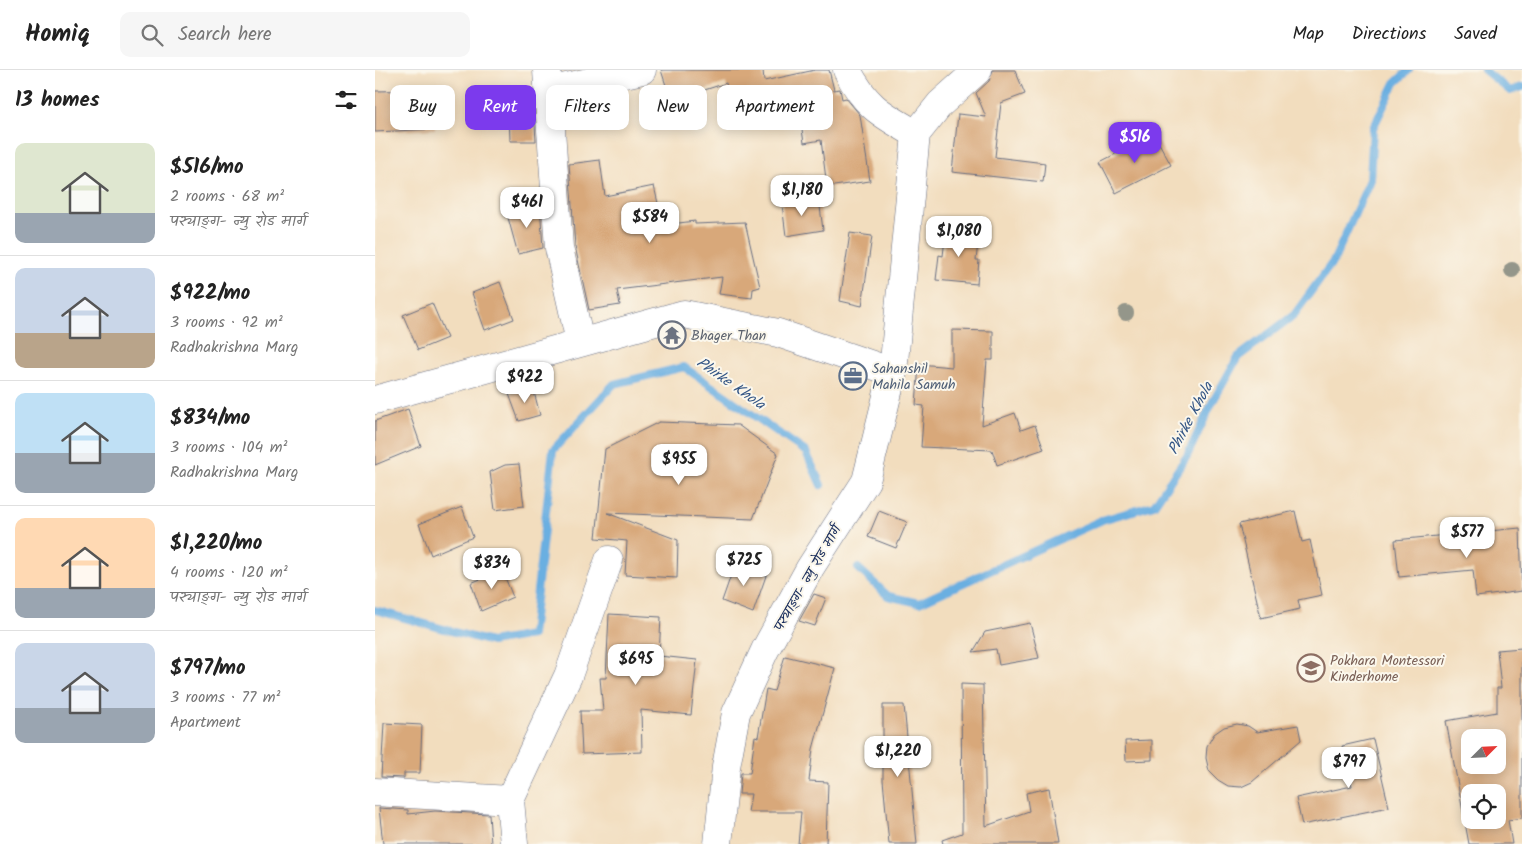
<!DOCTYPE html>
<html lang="en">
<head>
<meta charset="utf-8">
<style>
  :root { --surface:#fff; --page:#f6f6f6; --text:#222; --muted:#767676; --line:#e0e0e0; --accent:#7c3aed }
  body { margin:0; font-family:Kalam,"Playpen Sans Deva",sans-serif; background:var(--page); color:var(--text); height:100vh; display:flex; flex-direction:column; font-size:19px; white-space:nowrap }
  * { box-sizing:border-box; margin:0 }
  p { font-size:16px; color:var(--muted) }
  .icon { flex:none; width:28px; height:28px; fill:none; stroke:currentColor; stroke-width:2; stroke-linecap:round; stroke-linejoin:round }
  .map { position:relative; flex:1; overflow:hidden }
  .details { display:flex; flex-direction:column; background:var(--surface); width:375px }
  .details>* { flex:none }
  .hud { position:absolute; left:15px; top:15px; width:475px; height:45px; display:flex; gap:10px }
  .needle { width:32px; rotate:66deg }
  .controls { position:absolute; left:1086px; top:659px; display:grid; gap:10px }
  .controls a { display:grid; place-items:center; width:45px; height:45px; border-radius:10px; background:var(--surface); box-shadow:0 2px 12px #0003; font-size:25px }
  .price { position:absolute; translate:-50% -42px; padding:0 11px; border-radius:10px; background:#fff; color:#222; font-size:16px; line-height:32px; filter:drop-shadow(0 1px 2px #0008) }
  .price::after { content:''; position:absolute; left:50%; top:30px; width:15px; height:11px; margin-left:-8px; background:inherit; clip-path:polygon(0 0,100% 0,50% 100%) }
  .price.selected { background:var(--accent); color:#fff }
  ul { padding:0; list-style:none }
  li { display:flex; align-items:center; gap:15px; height:125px; padding:0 15px }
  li+li { border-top:1px solid var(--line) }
  li span { display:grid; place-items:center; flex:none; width:140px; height:100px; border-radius:10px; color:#555 }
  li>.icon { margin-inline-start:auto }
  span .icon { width:60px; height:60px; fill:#fffc; stroke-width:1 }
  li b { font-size:21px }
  h2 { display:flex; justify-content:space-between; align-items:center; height:60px; padding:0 15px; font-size:21px }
  .pill { padding:0 18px; border-radius:10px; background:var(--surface); box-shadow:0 2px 12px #0003; font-size:18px; line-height:45px }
  .pill.selected { background:var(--accent); color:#fff }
  header { display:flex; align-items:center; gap:30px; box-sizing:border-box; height:70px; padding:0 25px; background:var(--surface); border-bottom:1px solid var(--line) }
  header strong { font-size:24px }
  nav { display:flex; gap:28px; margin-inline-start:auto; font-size:18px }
  .search { width:350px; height:45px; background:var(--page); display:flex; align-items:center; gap:12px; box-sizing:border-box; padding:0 18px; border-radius:10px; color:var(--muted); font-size:19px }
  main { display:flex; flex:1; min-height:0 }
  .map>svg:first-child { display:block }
</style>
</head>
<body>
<header>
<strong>Homiq</strong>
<div class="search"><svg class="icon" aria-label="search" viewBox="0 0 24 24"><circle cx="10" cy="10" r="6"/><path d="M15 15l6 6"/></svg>Search here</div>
<nav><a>Map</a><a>Directions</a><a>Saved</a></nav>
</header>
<main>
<section class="details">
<h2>13 homes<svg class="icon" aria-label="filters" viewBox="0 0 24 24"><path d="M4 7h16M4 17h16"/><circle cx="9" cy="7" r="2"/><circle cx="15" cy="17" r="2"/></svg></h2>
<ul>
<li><span style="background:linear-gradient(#dfe7d0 70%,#9aa5b1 0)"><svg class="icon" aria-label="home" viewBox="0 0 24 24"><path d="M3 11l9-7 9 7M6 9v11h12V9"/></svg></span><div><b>$516/mo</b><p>2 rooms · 68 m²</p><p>पस्याङ्ग- न्यु रोड मार्ग</p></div></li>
<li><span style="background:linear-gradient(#c9d6e8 65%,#b9a48a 0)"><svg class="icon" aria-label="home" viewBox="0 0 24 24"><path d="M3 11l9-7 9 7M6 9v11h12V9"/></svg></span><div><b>$922/mo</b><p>3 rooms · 92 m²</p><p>Radhakrishna Marg</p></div></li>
<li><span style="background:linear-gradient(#bfe0f5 60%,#9aa5b1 0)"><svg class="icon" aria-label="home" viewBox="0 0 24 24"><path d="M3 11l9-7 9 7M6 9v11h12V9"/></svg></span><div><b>$834/mo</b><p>3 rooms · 104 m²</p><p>Radhakrishna Marg</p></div></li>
<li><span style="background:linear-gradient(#ffd9b3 70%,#9aa5b1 0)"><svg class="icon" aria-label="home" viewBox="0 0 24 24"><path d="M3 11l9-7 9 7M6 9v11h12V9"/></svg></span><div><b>$1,220/mo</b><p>4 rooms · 120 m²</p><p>पस्याङ्ग- न्यु रोड मार्ग</p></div></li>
<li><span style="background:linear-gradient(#c9d6e8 65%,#9aa5b1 0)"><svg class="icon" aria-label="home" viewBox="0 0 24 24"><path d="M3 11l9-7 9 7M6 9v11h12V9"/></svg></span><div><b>$797/mo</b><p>3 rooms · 77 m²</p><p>Apartment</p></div></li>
</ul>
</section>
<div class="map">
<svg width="1147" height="774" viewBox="0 0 1147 774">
  <rect width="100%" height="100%" fill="#fbf7ec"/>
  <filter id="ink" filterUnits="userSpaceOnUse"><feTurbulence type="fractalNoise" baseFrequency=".02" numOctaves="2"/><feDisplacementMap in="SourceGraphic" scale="10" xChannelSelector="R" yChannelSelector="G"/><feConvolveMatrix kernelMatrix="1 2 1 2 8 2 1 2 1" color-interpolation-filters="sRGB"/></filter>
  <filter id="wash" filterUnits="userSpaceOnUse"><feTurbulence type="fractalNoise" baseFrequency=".0096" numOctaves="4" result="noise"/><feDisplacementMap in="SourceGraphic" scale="20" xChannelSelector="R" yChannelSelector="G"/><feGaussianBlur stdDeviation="1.12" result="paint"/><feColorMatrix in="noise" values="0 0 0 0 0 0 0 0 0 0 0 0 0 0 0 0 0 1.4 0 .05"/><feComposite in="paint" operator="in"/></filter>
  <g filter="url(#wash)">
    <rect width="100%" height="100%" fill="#f2ddbe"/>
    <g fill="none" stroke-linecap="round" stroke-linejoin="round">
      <!-- stream -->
      <g stroke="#6bafe1" stroke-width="8">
        <polyline points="1109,0 1135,21 1147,17"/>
        <polyline points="483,498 513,526 544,533 727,450 779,435 812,386 837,333 863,287 919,245 959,190 995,110 998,58 1020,13 1034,0"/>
        <polyline points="0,540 116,572 157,565 178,380 239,314 309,297 431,382 446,415"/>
      </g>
    </g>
    <g id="blocks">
      <!-- building -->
      <g fill="#d8a87a" fill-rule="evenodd">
        <polygon points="286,0 388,0 389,11 440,0 454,0 459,20 465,19 467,29 471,28 485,45 495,111 452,117 446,70 429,73 425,46 359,59 351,13 296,31"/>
        <polygon points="618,0 640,0 650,24 626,33 620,87 670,93 668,112 577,102 583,44 611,47 601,23 614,11"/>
        <polygon points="62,20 60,59 0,62 0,21"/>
        <polygon points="159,40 161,71 135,71 134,41"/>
        <polygon points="779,64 796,95 741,123 725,92"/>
        <polygon points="225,90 230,126 279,116 288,155 320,151 320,154 370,152 385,217 378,219 377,228 344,224 347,207 242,220 245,235 214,240 200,176 194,94"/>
        <polygon points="444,129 448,160 411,166 407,134"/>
        <polygon points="165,135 168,178 143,184 132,144"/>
        <polygon points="571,160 604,164 601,190 604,190 602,214 561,210 564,185 568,186"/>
        <polygon points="475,163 497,166 487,236 465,231"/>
        <polygon points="125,212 139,249 110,260 97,223"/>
        <polygon points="57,233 72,268 43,280 28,245"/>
        <polygon points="577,260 618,261 618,290 612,290 607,355 640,343 646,360 660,355 669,379 622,395 617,380 546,377 549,336 541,335 544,294 577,297"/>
        <polygon points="158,318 165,345 144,351 134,324"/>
        <polygon points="33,339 46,376 0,395 0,351"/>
        <polygon points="284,352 363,355 403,384 378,449 232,443 303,470 302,508 250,505 252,471 221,468 230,379"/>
        <polygon points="144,394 149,436 120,440 115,402 130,395"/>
        <polygon points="87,437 98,467 56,485 44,454"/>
        <polygon points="504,441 532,452 521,478 493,467"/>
        <polygon points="920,441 927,472 935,470 947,525 923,530 925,539 886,548 864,454"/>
        <polygon points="1145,458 1147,521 1101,527 1098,500 1024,507 1020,470"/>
        <polygon points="361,491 392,503 378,543 347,531"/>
        <polygon points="127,500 138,527 106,541 96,513"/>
        <polygon points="439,524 451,528 440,556 424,551"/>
        <polygon points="234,544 286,547 284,586 322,590 316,645 266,640 267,682 207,684 205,641 228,641 225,608 231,608"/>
        <polygon points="655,553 664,588 624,595 621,579 598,582 610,562"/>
        <path d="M1147,578V748L1133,750L1137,774H1094L1071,651L1122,642V618H1126L1122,580ZM1095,668H1122V695H1095ZM1095,722H1122V750H1095Z"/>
        <polygon points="410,586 460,598 438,679 434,711 453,712 451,774 423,774 426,742 373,742 376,724 364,724 366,703 375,703 380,666 383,667 391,619 399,621"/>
        <polygon points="586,614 608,615 611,756 654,741 651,723 674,718 683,774 568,774 567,770 587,763"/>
        <polygon points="508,635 529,635 542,774 514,774 508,710"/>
        <polygon points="9,653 47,655 45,703 29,703 29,708 6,707"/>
        <polygon points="862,654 873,656 882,662 923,655 926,670 877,712 866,717 853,716 843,710 834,701 831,688 832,676 839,664 849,657"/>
        <polygon points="998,669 1014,737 927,755 921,728 977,716 967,676"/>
        <polygon points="777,670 777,690 751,691 750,671"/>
        <polygon points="4,738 33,740 33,744 60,741 114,744 116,774 8,774"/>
      </g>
    </g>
  </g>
  <g filter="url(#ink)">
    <use href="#blocks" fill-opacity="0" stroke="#666c80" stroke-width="1"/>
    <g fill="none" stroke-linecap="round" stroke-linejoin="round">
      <!-- minor casing -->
      <g stroke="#666c80" stroke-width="29">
        <g id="minor">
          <polyline points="172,0 184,178 205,272"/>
          <path d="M472,0C491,37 506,44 541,64"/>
          <polyline points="174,21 267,0"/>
          <polyline points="0,330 309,244 403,263 518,302"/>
          <polyline points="0,722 135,730"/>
          <polyline points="139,774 135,730 193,606 234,490"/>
          <polyline points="343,774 351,697 361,643 390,580 435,498 491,411 518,302 541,64 565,34 603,0"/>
        </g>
      </g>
      <!-- minor -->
      <use href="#minor" stroke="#fff" stroke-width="28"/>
    </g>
    <!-- trees -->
    <g fill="#94968a">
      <circle cx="1137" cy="200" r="8"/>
      <circle cx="751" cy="243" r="8"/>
    </g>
  </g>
  <!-- icons -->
  <defs>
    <g id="temple-ring" transform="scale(1.4375)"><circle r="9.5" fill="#fbf7ec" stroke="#6b7280" stroke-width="1.5"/><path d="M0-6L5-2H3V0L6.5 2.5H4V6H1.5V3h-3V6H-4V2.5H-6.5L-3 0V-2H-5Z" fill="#6b7280"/></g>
    <g id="office-ring" transform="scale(1.4375)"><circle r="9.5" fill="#fbf7ec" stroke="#5c6f8a" stroke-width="1.5"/><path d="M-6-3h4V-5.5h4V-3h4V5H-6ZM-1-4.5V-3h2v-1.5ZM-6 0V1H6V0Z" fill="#5c6f8a"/></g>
    <g id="school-ring" transform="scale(1.4375)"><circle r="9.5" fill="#fbf7ec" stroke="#8d6e63" stroke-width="1.5"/><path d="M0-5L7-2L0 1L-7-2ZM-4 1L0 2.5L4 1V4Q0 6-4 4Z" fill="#8d6e63"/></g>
  </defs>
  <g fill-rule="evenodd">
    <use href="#temple-ring" x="297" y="265"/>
    <use href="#office-ring" x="478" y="306"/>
    <use href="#school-ring" x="936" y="598"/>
  </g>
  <g text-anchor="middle" stroke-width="4" stroke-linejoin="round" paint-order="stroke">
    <!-- worship labels -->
    <g font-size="14" fill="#5b616d" stroke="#fbf7ec" text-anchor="start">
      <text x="316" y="270">Bhager Than</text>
    </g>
    <!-- service labels -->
    <g font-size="14" fill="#4e5e75" stroke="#fbf7ec" text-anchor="start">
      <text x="497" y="303">Sahanshil<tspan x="497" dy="16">Mahila Samuh</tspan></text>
    </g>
    <!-- street labels -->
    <g font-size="14" fill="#1b2f5e" stroke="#fbf7ec">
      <text transform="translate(432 508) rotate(-60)" y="5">पस्याङ्ग- न्यु रोड मार्ग</text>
    </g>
    <!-- education labels -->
    <g font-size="14" fill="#785e54" stroke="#fbf7ec" text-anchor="start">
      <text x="955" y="595">Pokhara Montessori<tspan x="955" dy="16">Kinderhome</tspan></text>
    </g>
    <!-- water labels -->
    <g font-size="15" font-style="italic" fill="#335585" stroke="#fbf7ec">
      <text transform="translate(356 313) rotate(35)" y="5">Phirke Khola</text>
      <text transform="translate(815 348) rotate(-62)" y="5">Phirke Khola</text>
    </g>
  </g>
</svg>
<div class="controls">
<a><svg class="needle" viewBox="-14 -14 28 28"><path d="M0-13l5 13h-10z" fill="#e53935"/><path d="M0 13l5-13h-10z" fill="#767676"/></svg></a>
<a><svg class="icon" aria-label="locate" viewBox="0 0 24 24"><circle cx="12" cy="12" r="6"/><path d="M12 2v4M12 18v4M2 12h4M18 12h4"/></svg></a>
</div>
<b class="price selected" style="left:760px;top:94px">$516</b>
<b class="price" style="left:427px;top:147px">$1,180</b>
<b class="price" style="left:152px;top:159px">$461</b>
<b class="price" style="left:275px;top:174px">$584</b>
<b class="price" style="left:584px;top:188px">$1,080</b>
<b class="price" style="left:150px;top:334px">$922</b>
<b class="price" style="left:304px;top:416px">$955</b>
<b class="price" style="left:1092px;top:489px">$577</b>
<b class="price" style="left:369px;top:517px">$725</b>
<b class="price" style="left:117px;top:520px">$834</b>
<b class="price" style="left:261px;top:616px">$695</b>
<b class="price" style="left:523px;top:708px">$1,220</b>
<b class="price" style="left:974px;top:719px">$797</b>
<div class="hud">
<a class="pill">Buy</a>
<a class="pill selected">Rent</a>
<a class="pill">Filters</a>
<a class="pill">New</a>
<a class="pill">Apartment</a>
</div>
</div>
</main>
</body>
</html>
